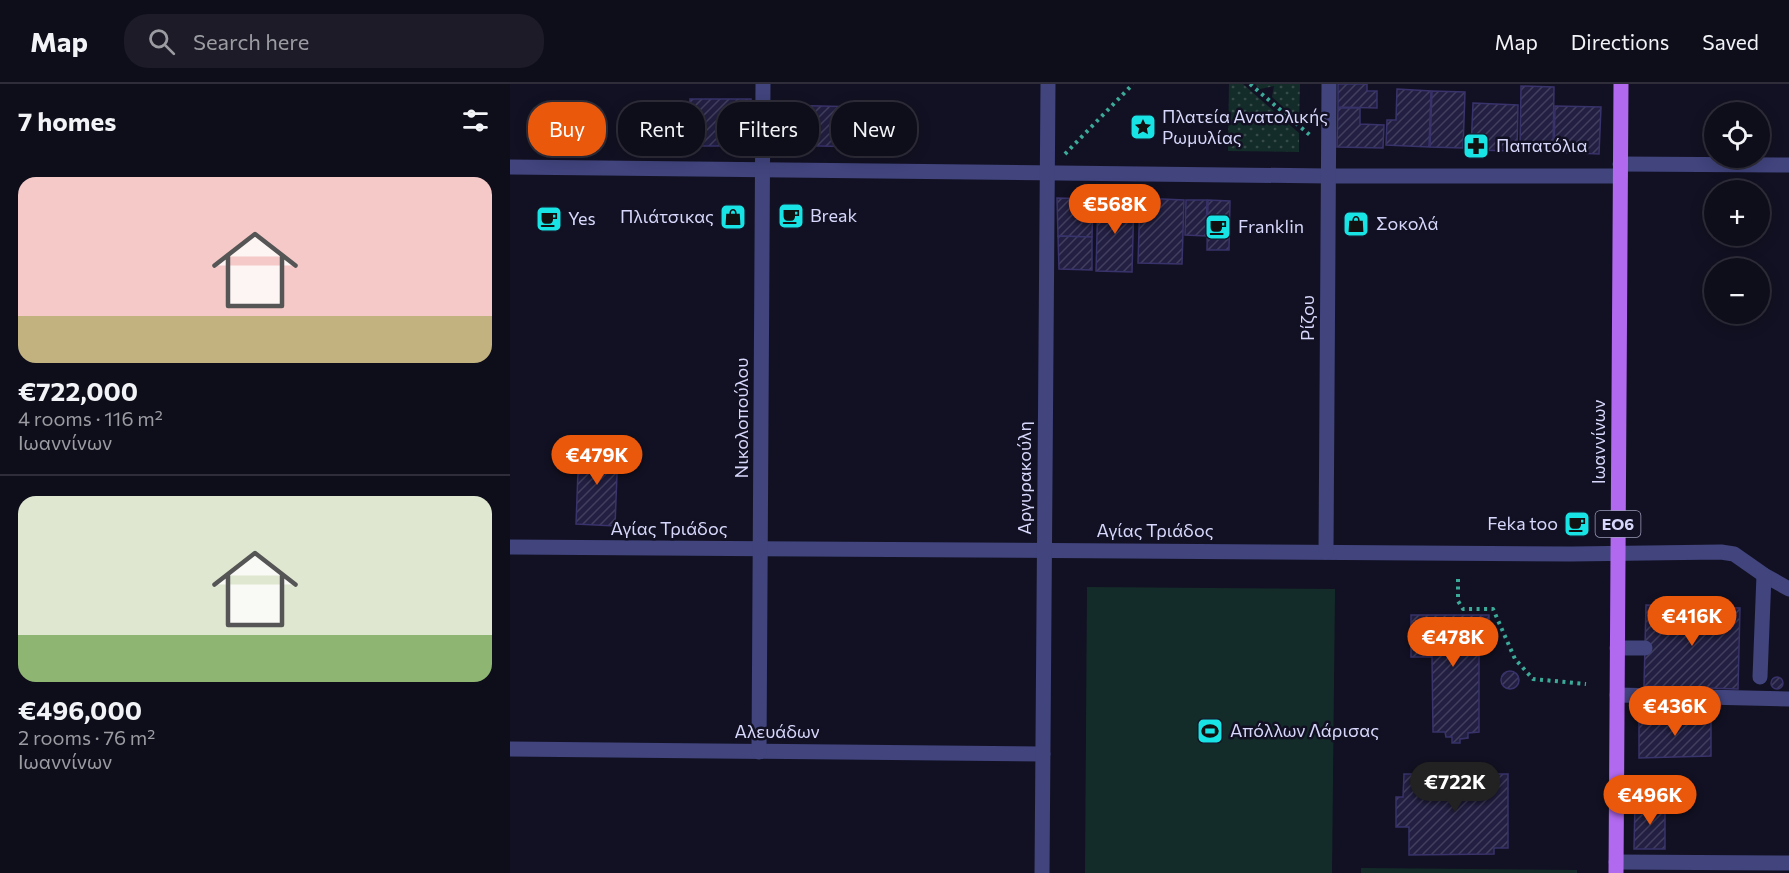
<!DOCTYPE html>
<html lang="en">
<head>
<meta charset="utf-8">
<style>
  :root { --surface:#0e0d1a; --page:#1c1b27; --text:#f1f3f6; --muted:#9b9ca2; --line:#2e2d39; --accent:#ea580c }
  body { margin:0; font-family:Commissioner,sans-serif; background:var(--page); color:var(--text); height:100vh; display:flex; flex-direction:column; font-size:22px; white-space:nowrap }
  * { box-sizing:border-box; margin:0 }
  p { font-size:20px; color:var(--muted) }
  .icon { flex:none; width:33px; height:33px; fill:none; stroke:currentColor; stroke-width:2; stroke-linecap:round; stroke-linejoin:round }
  .map { position:relative; flex:1; overflow:hidden }
  .drawer { display:flex; flex-direction:column; background:var(--surface); width:510px }
  .drawer>* { flex:none }
  .hud { position:absolute; left:18px; top:18px; width:570px; height:54px; display:flex; gap:12px }
  .tools { position:absolute; left:1194px; top:18px; display:grid; gap:12px }
  .tools a { display:grid; place-items:center; width:66px; height:66px; border-radius:50%; background:var(--surface); box-shadow:0 3px 15px #0003,0 0 0 2px var(--line); font-size:30px }
  .price { position:absolute; translate:-50% -51px; padding:0 14px; border-radius:21px; background:var(--accent); color:#fff; font-size:20px; line-height:39px; filter:drop-shadow(0 2px 3px #0008) }
  .price::after { content:''; position:absolute; left:50%; top:36px; width:18px; height:14px; margin-left:-9px; background:inherit; clip-path:polygon(0 0,100% 0,50% 100%) }
  .price.selected { background:#222; color:#fff }
  ul { padding:0; list-style:none }
  li { display:grid; align-content:center; gap:12px; height:318px; padding:0 18px }
  li+li { border-top:2px solid var(--line) }
  li span { display:grid; place-items:center; height:186px; border-radius:18px; color:#555 }
  li>.icon { margin-inline-start:auto }
  span .icon { width:108px; height:108px; fill:#fffc; stroke-width:1 }
  li b { font-size:26px }
  h2 { display:flex; justify-content:space-between; align-items:center; height:72px; padding:0 18px; font-size:26px }
  .tag { padding:0 21px; border-radius:24px; background:var(--surface); box-shadow:0 3px 15px #0003,0 0 0 2px var(--line); font-size:21px; line-height:54px }
  .tag.selected { background:var(--accent); color:#fff }
  header { display:flex; align-items:center; gap:36px; box-sizing:border-box; height:84px; padding:0 30px; background:var(--surface); border-bottom:2px solid var(--line) }
  header strong { font-size:28px }
  nav { display:flex; gap:33px; margin-inline-start:auto; font-size:21px }
  .search { width:420px; height:54px; background:var(--page); display:flex; align-items:center; gap:15px; box-sizing:border-box; padding:0 21px; border-radius:24px; color:var(--muted); font-size:22px }
  main { display:flex; flex:1; min-height:0 }
  .map>svg:first-child { display:block }
</style>
</head>
<body>
<header>
<strong>Map</strong>
<div class="search"><svg class="icon" aria-label="search" viewBox="0 0 24 24"><circle cx="10" cy="10" r="6"/><path d="M15 15l6 6"/></svg>Search here</div>
<nav><a>Map</a><a>Directions</a><a>Saved</a></nav>
</header>
<main>
<section class="drawer">
<h2>7 homes<svg class="icon" aria-label="filters" viewBox="0 0 24 24"><path d="M4 7h16M4 17h16"/><circle cx="9" cy="7" r="2"/><circle cx="15" cy="17" r="2"/></svg></h2>
<ul>
<li><span style="background:linear-gradient(#f6c9c9 75%,#c2b280 0)"><svg class="icon" aria-label="home" viewBox="0 0 24 24"><path d="M3 11l9-7 9 7M6 9v11h12V9"/></svg></span><div><b>€722,000</b><p>4 rooms · 116 m²</p><p>Ιωαννίνων</p></div></li>
<li><span style="background:linear-gradient(#dfe7d0 75%,#8fb573 0)"><svg class="icon" aria-label="home" viewBox="0 0 24 24"><path d="M3 11l9-7 9 7M6 9v11h12V9"/></svg></span><div><b>€496,000</b><p>2 rooms · 76 m²</p><p>Ιωαννίνων</p></div></li>
</ul>
</section>
<div class="map">
<svg width="1279" height="789" viewBox="0 0 1279 789">
  <defs>
    <pattern id="grass-dots" width="8" height="8" patternUnits="userSpaceOnUse" patternTransform="scale(1.5)"><rect width="8" height="8" fill="#142c29"/><path d="M2 2h.1M6 6h.1" fill="none" stroke="#354a49" stroke-width="1.8" stroke-linecap="round"/></pattern>
    <pattern id="building-hatch" width="6" height="6" patternUnits="userSpaceOnUse" patternTransform="scale(1.5)"><rect width="6" height="6" fill="#221f42"/><path d="M-1 1l2-2M0 6l6-6M5 7l2-2" fill="none" stroke="#413f5e"/></pattern>
  </defs>
  <rect width="100%" height="100%" fill="#121123"/>
  <!-- grass -->
  <g fill="url(#grass-dots)">
    <polygon points="719,0 733,0 789,49 789,68 718,67"/>
    <polygon points="745,0 790,0 789,37 762,13 764,2 750,5"/>
  </g>
  <!-- park -->
  <g fill="#142c29">
    <polygon points="577,503 825,505 822,789 575,789"/>
    <polygon points="851,784 1067,786 1067,789 851,789"/>
  </g>
  <!-- building -->
  <g fill="url(#building-hatch)" stroke="#39336b" stroke-width="1.5">
    <polygon points="828,0 857,0 857,7 867,7 867,24 828,23"/>
    <polygon points="1011,2 1044,3 1043,68 1010,67"/>
    <polygon points="887,5 921,7 919,63 876,61 877,36 886,36"/>
    <polygon points="922,7 955,8 953,64 920,63"/>
    <polygon points="180,15 241,15 240,62 179,62"/>
    <polygon points="963,19 1008,21 1007,67 961,66"/>
    <polygon points="269,21 352,23 351,63 268,61"/>
    <polygon points="1045,22 1091,23 1089,70 1044,68"/>
    <polygon points="828,24 850,24 850,40 874,41 873,64 827,63"/>
    <polygon points="547,114 583,115 582,153 548,152"/>
    <polygon points="588,114 624,115 622,188 586,187"/>
    <polygon points="630,114 674,116 672,180 628,179"/>
    <polygon points="676,116 697,116 696,152 675,151"/>
    <polygon points="698,116 720,117 719,166 697,166"/>
    <polygon points="548,152 582,153 582,186 549,185"/>
    <polygon points="69,361 108,364 105,442 66,440"/>
    <polygon points="1136,521 1230,524 1228,605 1134,602"/>
    <polygon points="901,531 979,531 979,564 969,564 969,648 958,649 958,654 950,655 950,659 942,659 942,653 936,653 935,648 923,648 922,573 901,573"/>
    <circle cx="1000" cy="596" r="9"/>
    <circle cx="1267" cy="599" r="6"/>
    <polygon points="1129,633 1201,634 1201,672 1129,674"/>
    <polygon points="894,690 998,690 998,764 984,764 984,770 899,771 899,743 886,743 886,713 893,713"/>
    <polygon points="1125,718 1155,718 1155,765 1124,765"/>
  </g>
  <g fill="none" stroke-linecap="round" stroke-linejoin="round">
    <!-- path -->
    <g stroke="#3caa99" stroke-width="4" stroke-dasharray="3 4.5" stroke-linecap="butt">
      <polyline points="740,0 801,52"/>
      <polyline points="555,70 623,0"/>
      <polyline points="948,495 948,517 953,525 983,525 1005,575 1023,595 1076,600"/>
    </g>
    <!-- minor -->
    <g stroke="#41447d" stroke-width="15">
      <polyline points="1110,80 1279,81"/>
      <polyline points="0,83 818,92 1110,92"/>
      <polyline points="0,463 1061,470 1211,468 1224,470 1254,491 1279,505"/>
      <polyline points="816,468 819,0"/>
      <polyline points="1107,564 1135,564"/>
      <polyline points="1250,593 1254,491"/>
      <polyline points="1107,611 1279,615"/>
      <polyline points="0,665 533,670"/>
      <polyline points="249,668 253,0"/>
      <polyline points="1106,778 1279,779"/>
      <polyline points="532,789 538,0"/>
    </g>
    <!-- major -->
    <polyline stroke="#b169ef" stroke-width="15" points="1106,789 1111,0"/>
  </g>
  <!-- icons -->
  <defs>
    <g id="sight-square" transform="scale(1.35)"><rect x="-9" y="-9" width="18" height="18" rx="4" fill="#18e4e5" stroke="#121123"/><path d="M0-6L1.8-2.2L6-1.7L2.9 1.2L3.7 5.4L0 3.3L-3.7 5.4L-2.9 1.2L-6-1.7L-1.8-2.2Z" fill="#111"/></g>
    <g id="pharmacy-square" transform="scale(1.35)"><rect x="-9" y="-9" width="18" height="18" rx="4" fill="#18e4e5" stroke="#121123"/><path d="M-2-6h4v4h4v4h-4v4h-4v-4h-4v-4h4Z" fill="#111"/></g>
    <g id="cafe-square" transform="scale(1.35)"><rect x="-9" y="-9" width="18" height="18" rx="4" fill="#18e4e5" stroke="#121123"/><path d="M-5.5-4.5H6V0H3Q3 3.5 0 3.5H-2.5Q-5.5 3.5-5.5 0ZM3-3.2v2h1.7v-2ZM-6 4.5H4V6H-6Z" fill="#111"/></g>
    <g id="shop-square" transform="scale(1.35)"><rect x="-9" y="-9" width="18" height="18" rx="4" fill="#18e4e5" stroke="#121123"/><path d="M-5-2.5h2.3a2.7 3.5 0 0 1 5.4 0H5L5.5 6h-11ZM-1.5-2.5h3a1.5 2.3 0 0 0-3 0Z" fill="#111"/></g>
    <g id="stadium-square" transform="scale(1.35)"><rect x="-9" y="-9" width="18" height="18" rx="4" fill="#18e4e5" stroke="#121123"/><path d="M0-5a6.5 5 0 1 0 0 10a6.5 5 0 1 0 0-10ZM-3.5-1.8h7v3.6h-7Z" fill="#111"/></g>
  </defs>
  <g fill-rule="evenodd">
    <use href="#sight-square" x="633" y="43"/>
    <use href="#pharmacy-square" x="966" y="62"/>
    <use href="#cafe-square" x="281" y="132"/>
    <use href="#shop-square" x="223" y="133"/>
    <use href="#cafe-square" x="39" y="135"/>
    <use href="#shop-square" x="846" y="140"/>
    <use href="#cafe-square" x="708" y="143"/>
    <use href="#cafe-square" x="1067" y="440"/>
    <use href="#stadium-square" x="700" y="647"/>
  </g>
  <g text-anchor="middle" stroke-width="5" stroke-linejoin="round" paint-order="stroke">
    <!-- shield labels -->
    <rect fill="#121123" stroke="#9c9cba" stroke-width="1.5" x="1085.5" y="427" width="45" height="26" rx="4.5"/>
    <g font-size="16" font-weight="bold" fill="#d7d7fb">
      <text x="1108" y="446">ΕΟ6</text>
    </g>
    <!-- poi labels -->
    <g font-size="18" fill="#d7d7fb" stroke="#121123" text-anchor="start">
      <text x="652" y="39">Πλατεία Ανατολικής<tspan x="652" dy="21">Ρωμυλίας</tspan></text>
      <text x="986" y="68">Παπατόλια</text>
      <text x="300" y="138">Break</text>
      <text x="204" y="139" text-anchor="end">Πλιάτσικας</text>
      <text x="58" y="141">Yes</text>
      <text x="866" y="146">Σοκολά</text>
      <text x="728" y="149">Franklin</text>
      <text x="1048" y="446" text-anchor="end">Feka too</text>
      <text x="720" y="653">Απόλλων Λάρισας</text>
    </g>
    <!-- street labels -->
    <g font-size="18" fill="#d7d7fb" stroke="#121123">
      <text transform="translate(798 234) rotate(-90)" y="6">Ρίζου</text>
      <text transform="translate(232 334) rotate(-90)" y="6">Νικολοπούλου</text>
      <text transform="translate(1089 358) rotate(-90)" y="6">Ιωαννίνων</text>
      <text transform="translate(515 394) rotate(-90)" y="6">Αργυρακούλη</text>
      <text x="159" y="451">Αγίας Τριάδος</text>
      <text x="645" y="453">Αγίας Τριάδος</text>
      <text x="267" y="654">Αλευάδων</text>
    </g>
  </g>
</svg>
<div class="tools">
<a><svg class="icon" aria-label="locate" viewBox="0 0 24 24"><circle cx="12" cy="12" r="6"/><path d="M12 2v4M12 18v4M2 12h4M18 12h4"/></svg></a>
<a>+</a>
<a>−</a>
</div>
<b class="price" style="left:605px;top:151px">€568K</b>
<b class="price" style="left:87px;top:402px">€479K</b>
<b class="price" style="left:1182px;top:563px">€416K</b>
<b class="price" style="left:943px;top:584px">€478K</b>
<b class="price" style="left:1165px;top:653px">€436K</b>
<b class="price selected" style="left:945px;top:729px">€722K</b>
<b class="price" style="left:1140px;top:742px">€496K</b>
<div class="hud">
<a class="tag selected">Buy</a>
<a class="tag">Rent</a>
<a class="tag">Filters</a>
<a class="tag">New</a>
</div>
</div>
</main>
</body>
</html>
